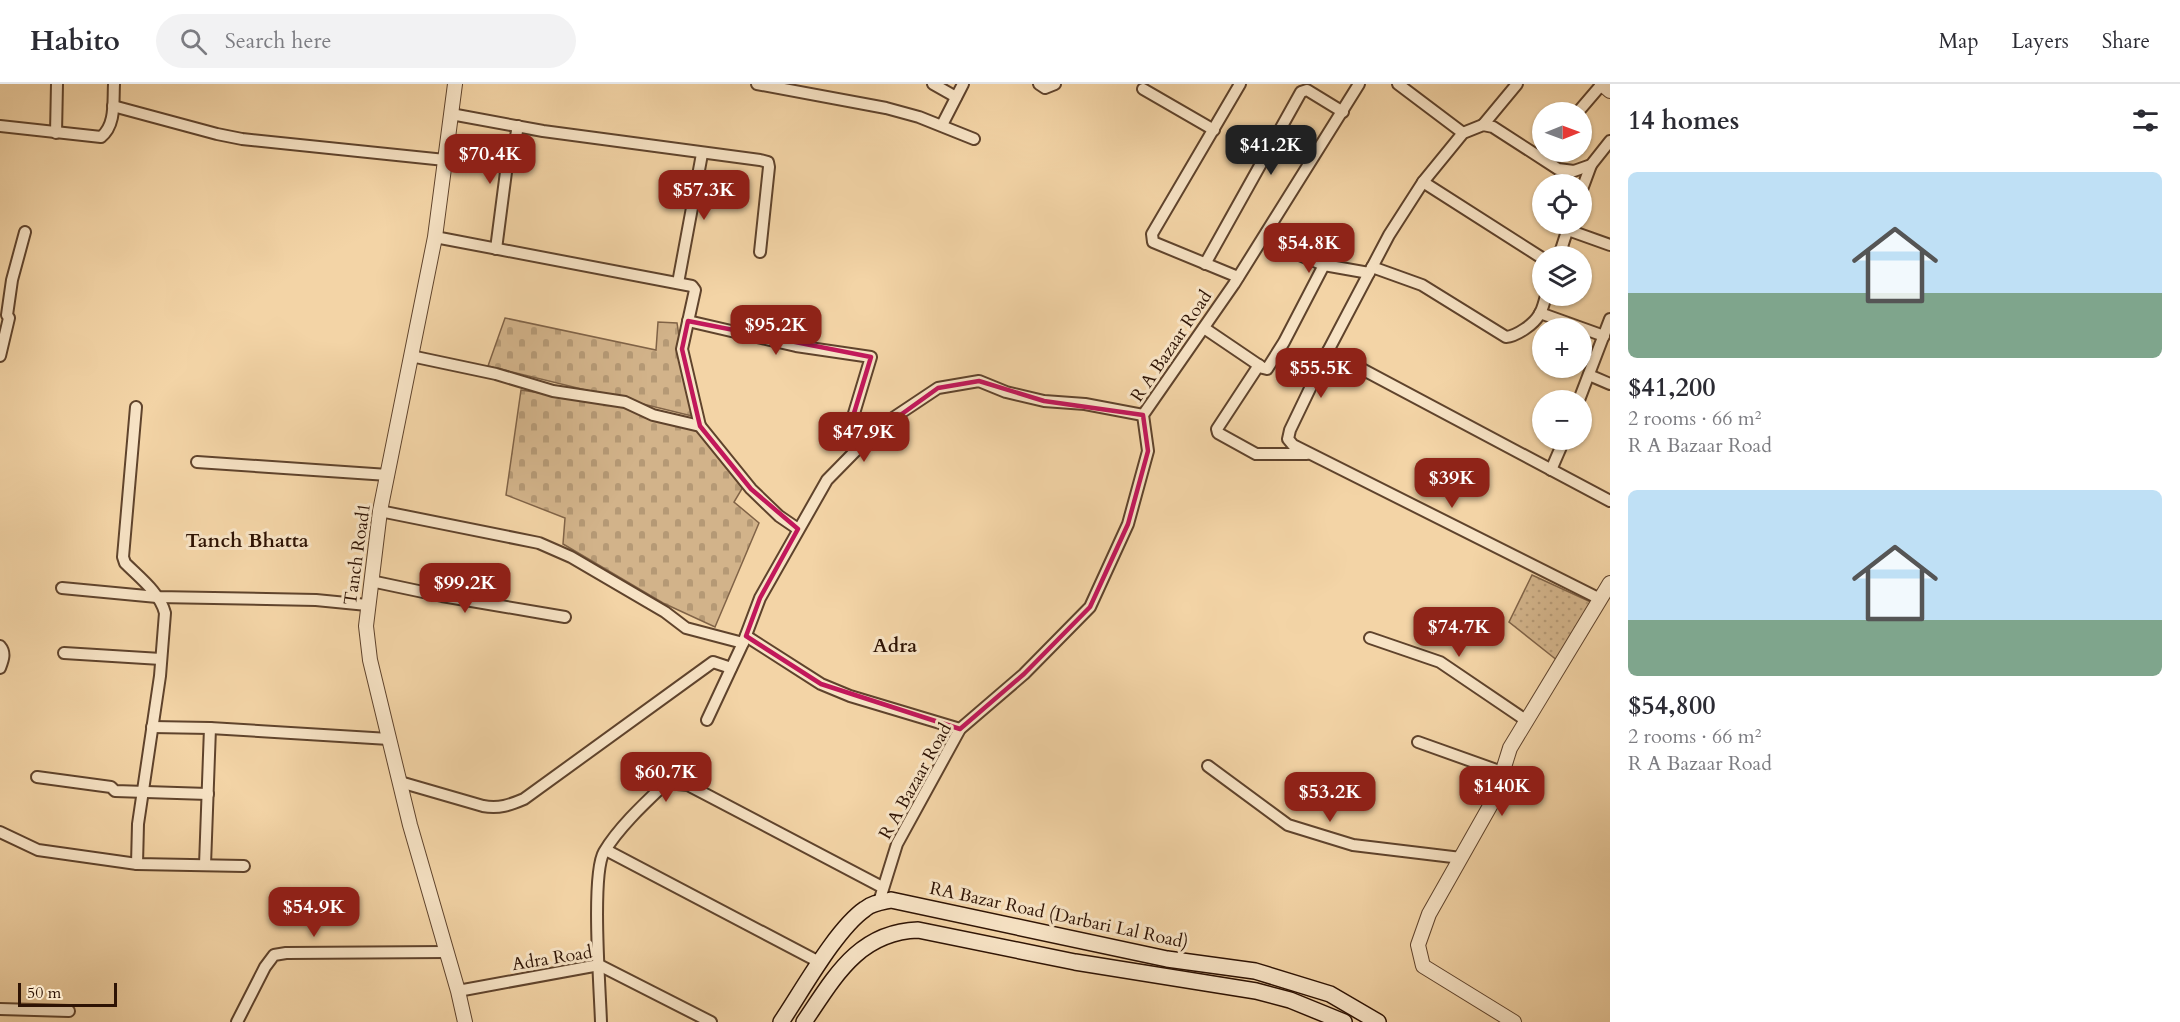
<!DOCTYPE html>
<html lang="en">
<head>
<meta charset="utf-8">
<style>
  :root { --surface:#fff; --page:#f2f2f3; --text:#2b2b33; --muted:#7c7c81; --line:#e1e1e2; --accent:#8f2418 }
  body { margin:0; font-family:Cardo,serif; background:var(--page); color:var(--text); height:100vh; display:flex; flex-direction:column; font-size:22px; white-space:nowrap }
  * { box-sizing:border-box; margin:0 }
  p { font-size:20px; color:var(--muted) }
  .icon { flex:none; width:33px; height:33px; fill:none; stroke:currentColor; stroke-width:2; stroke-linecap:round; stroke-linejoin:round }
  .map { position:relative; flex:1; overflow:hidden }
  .panel { display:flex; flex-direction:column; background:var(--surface); width:570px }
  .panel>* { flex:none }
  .needle { width:39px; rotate:89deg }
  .buttons { position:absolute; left:1532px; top:18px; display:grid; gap:12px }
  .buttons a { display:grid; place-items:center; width:60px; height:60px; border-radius:50%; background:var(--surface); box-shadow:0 2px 4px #0004; font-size:30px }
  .scale { position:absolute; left:18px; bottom:15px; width:99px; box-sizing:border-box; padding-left:6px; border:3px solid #2e1304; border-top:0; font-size:16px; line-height:21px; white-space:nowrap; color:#2e1304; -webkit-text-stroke:4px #f7e3c5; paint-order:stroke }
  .price { position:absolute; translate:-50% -51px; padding:0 14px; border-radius:12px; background:var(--accent); color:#fff; font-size:20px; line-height:39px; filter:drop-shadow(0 2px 3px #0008) }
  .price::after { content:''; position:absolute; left:50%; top:36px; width:18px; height:14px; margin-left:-9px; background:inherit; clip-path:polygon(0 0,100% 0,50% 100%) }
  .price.active { background:#222; color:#fff }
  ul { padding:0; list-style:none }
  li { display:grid; align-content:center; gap:12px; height:318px; padding:0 18px }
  li span { display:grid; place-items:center; height:186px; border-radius:9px; color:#555 }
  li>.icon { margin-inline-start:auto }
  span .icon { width:108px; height:108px; fill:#fffc; stroke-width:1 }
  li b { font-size:26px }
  h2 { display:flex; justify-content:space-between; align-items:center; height:72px; padding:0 18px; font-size:26px }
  header { display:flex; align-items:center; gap:36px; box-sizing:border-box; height:84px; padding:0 30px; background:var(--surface); border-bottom:2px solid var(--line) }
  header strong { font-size:28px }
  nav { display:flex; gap:33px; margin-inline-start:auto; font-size:21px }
  .search { width:420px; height:54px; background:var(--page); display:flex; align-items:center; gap:15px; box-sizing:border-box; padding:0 21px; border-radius:33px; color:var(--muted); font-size:22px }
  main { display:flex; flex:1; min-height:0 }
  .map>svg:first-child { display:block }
</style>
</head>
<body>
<header>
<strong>Habito</strong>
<div class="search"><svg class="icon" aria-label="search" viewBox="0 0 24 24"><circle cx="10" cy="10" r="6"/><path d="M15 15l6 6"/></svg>Search here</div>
<nav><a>Map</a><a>Layers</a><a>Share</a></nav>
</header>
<main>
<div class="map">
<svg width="1610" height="938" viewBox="0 0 1610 938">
  <defs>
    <pattern id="cemetery-stones" width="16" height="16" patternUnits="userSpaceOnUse" patternTransform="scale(1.5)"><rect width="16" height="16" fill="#d2b38a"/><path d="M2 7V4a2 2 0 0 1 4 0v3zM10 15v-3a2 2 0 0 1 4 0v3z" fill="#b59975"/></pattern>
    <pattern id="park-dots" width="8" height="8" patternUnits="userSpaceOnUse" patternTransform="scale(1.5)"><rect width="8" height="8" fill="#d2b38a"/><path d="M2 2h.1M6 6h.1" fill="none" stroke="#b59975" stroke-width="1.8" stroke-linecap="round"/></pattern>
  </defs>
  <rect width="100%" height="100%" fill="#f3d4a6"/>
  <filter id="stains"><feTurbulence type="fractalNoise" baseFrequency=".00333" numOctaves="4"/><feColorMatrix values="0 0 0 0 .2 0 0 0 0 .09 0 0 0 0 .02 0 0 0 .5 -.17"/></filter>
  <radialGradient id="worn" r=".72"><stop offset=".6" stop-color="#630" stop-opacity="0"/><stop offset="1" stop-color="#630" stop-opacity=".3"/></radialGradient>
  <!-- cemetery -->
  <g fill="url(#cemetery-stones)" stroke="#806347" stroke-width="1.5">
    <polygon points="505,234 656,266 658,238 677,239 692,332 488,282"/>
    <polygon points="521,306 624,322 700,348 743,403 734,418 759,439 715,543 663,519 563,460 565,434 506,411"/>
  </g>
  <!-- park -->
  <polygon fill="url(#park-dots)" stroke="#806347" stroke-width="1.5" points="1532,491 1593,519 1558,577 1509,538"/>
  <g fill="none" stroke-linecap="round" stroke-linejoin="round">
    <!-- minor casing -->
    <g stroke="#5f432c" stroke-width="14">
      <g id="minor">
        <polyline points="757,0 886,24 919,33 974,55"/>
        <polyline points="933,0 956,13"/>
        <polyline points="1039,0 1045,4 1055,0"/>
        <polyline points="1398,0 1463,49"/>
        <polyline points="1143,5 1214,46"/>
        <polyline points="113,22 217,50 242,55 445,76"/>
        <polyline points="1578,28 1602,0"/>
        <polyline points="451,30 543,47 760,76 768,78 769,83 760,168"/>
        <polyline points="942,41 963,0"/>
        <polyline points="1483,41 1517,0"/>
        <path d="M0,42L101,53C116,41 113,18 114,0"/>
        <polyline points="56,49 57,0"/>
        <polyline points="1423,98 1542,174"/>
        <polyline points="1581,108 1591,81"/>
        <polyline points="1568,146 1610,161"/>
        <polyline points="1267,148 1297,170 1324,181 1369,189"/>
        <polyline points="435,153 692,202 695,206 682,265 700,342"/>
        <polyline points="496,165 506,88 512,73 518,42"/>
        <polyline points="1559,172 1569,141"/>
        <polyline points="1205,180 1301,8 1307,6 1343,28"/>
        <path d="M1372,183L1422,201L1506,253C1517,252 1534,240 1539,231C1543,225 1544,218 1546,212"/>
        <polyline points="1238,193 1153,158 1152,150 1240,0"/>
        <polyline points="678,199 702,70"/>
        <polyline points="1540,229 1604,252"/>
        <polyline points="688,237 796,262 871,273 852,336 853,341 867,355"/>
        <polyline points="1204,244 1263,284 1267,285 1284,258 1324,181"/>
        <polyline points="1328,267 1610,417"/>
        <polyline points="0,272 9,234 7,231 12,196 25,148"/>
        <polyline points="411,272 496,290 553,307 625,318 653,331 700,342 751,405 779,432 798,445"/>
        <polyline points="1259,281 1217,345 1218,349 1256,370 1307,370"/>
        <polyline points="1589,291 1610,300"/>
        <polyline points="1579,316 1610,235"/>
        <path d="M136,323L123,473L125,479C139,493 160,509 165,529L160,592L138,740L137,780"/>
        <polyline points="197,378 388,391"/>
        <polyline points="1551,386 1564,356"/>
        <polyline points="380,427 539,459 571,473 665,528 686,544 743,559"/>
        <polyline points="371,497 442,512 565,533"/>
        <polyline points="62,504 157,513 316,516 367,521"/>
        <polyline points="1600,515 1293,361 1288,355 1290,346 1328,267 1389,151 1423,98 1463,49 1483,41 1493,43 1558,85 1574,87 1591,81 1610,57"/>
        <polyline points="746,552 821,600 850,612 960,645"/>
        <polyline points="1370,554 1440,578 1527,637"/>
        <path d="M0,562C6,569 3,576 0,584"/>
        <polyline points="64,569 161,575"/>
        <polyline points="707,636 743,559 760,514 827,396 878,344 938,304 979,297 1006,308 1044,317 1085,320 1143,331"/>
        <polyline points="152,643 210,644 389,655"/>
        <polyline points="1418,658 1502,688"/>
        <polyline points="1208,682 1288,741 1353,761 1461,774"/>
        <polyline points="37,693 111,703 115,707 208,710"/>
        <path d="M400,698L483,722C499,725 510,721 524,715L713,578L731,584"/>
        <polyline points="0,748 38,766 137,780 244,782"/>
        <polyline points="606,766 821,879"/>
        <polyline points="205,781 210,644"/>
        <polyline points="879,818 897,760 960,645 1024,590 1090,523 1128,440 1148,367 1143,331 1234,200 1359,0"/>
        <polyline points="458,907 599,881 711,938"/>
        <polyline points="0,925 69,927"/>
        <polyline points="237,938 265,883 274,871 286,869 447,868"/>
        <path d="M601,938C600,906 591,790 604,768C619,743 645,719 666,699L688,701L882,803"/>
      </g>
    </g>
    <!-- tertiary casing -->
    <g stroke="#5f432c" stroke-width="16">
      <g id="tertiary">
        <polyline points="455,0 435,153 380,427 366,542 370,576 410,741 458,907 465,938"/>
        <polyline points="1602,0 1610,7"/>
        <polyline points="1514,938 1423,882 1418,861 1429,830 1494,715 1510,664 1610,499"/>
      </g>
    </g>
    <!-- secondary casing -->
    <g stroke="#2e1304" stroke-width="18">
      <g id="secondary">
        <path d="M781,938C802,907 836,845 865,825C872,819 882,818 891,816L1167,875L1255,887L1330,910L1378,938"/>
        <path d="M804,938C834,894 858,848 918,846L1075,878L1256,907L1290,916L1344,938"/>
      </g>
    </g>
    <!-- minor -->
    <use href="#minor" stroke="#f7e3c5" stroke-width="10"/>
    <!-- tertiary -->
    <use href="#tertiary" stroke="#f7e3c5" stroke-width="14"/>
    <!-- secondary -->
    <use href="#secondary" stroke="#f7e3c5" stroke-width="15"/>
  </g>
  <!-- marked area -->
  <path fill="none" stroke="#c2185b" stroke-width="4.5" stroke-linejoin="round" d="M688,237L871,273L851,339L867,355L938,304L979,297L1044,317L1143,331L1148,367L1128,440L1090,523L1024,590L960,645L821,600L746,552L760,514L798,445L751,405L700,342L682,265Z"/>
  <g text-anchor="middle" stroke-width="6" stroke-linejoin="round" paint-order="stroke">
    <!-- street labels -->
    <g font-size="18" fill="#2e1304" stroke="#f7e3c5">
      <text transform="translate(1171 262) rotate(-56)" y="6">R A Bazaar Road</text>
      <text transform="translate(357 470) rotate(-82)" y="6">Tanch Road1</text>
      <text transform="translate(915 697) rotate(-61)" y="6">R A Bazaar Road</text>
      <text transform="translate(1059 831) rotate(12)" y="6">RA Bazar Road (Darbari Lal Road)</text>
      <text transform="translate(552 874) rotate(-9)" y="6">Adra Road</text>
    </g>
    <!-- neighbourhood labels -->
    <g font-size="20" font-weight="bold" fill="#2e1304" stroke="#f7e3c5">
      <text x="247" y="463">Tanch Bhatta</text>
      <text x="895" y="568">Adra</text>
    </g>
  </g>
  <rect width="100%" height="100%" filter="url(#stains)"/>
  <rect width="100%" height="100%" fill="url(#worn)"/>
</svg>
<div class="buttons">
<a><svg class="needle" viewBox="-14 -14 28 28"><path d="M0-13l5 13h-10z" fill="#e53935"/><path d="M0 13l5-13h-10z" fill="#7c7c81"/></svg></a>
<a><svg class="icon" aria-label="locate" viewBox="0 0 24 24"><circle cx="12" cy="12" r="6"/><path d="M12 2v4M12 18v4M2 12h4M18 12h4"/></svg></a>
<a><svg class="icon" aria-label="layers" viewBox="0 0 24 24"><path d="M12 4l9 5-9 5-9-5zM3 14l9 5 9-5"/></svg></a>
<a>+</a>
<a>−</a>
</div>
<div class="scale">50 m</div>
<b class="price active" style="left:1271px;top:92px">$41.2K</b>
<b class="price" style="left:490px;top:101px">$70.4K</b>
<b class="price" style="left:704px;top:137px">$57.3K</b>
<b class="price" style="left:1309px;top:190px">$54.8K</b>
<b class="price" style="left:776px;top:272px">$95.2K</b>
<b class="price" style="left:1321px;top:315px">$55.5K</b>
<b class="price" style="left:864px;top:379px">$47.9K</b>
<b class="price" style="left:1452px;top:425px">$39K</b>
<b class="price" style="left:465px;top:530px">$99.2K</b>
<b class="price" style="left:1459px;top:574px">$74.7K</b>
<b class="price" style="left:666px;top:719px">$60.7K</b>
<b class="price" style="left:1502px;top:733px">$140K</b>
<b class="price" style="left:1330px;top:739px">$53.2K</b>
<b class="price" style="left:314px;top:854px">$54.9K</b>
</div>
<section class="panel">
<h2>14 homes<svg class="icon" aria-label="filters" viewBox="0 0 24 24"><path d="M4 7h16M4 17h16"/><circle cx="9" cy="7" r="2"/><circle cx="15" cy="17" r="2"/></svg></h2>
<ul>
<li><span style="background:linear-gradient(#bfe0f5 65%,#7fa58c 0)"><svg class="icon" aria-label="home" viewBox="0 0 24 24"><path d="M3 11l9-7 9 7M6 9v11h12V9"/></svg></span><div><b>$41,200</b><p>2 rooms · 66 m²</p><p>R A Bazaar Road</p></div></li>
<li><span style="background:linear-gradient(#bfe0f5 70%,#7fa58c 0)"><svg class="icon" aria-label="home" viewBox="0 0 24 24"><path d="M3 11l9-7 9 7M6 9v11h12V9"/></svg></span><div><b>$54,800</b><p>2 rooms · 66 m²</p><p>R A Bazaar Road</p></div></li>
</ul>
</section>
</main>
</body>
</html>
